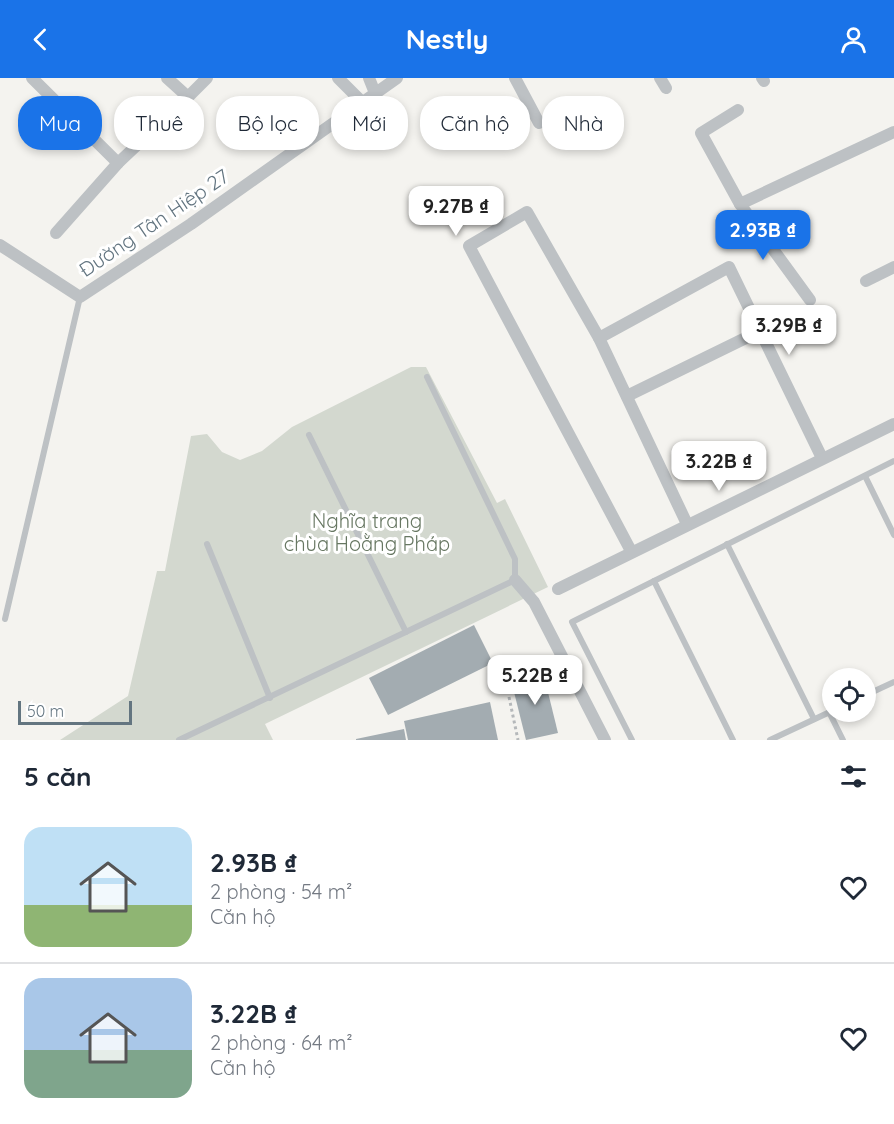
<!DOCTYPE html>
<html lang="vi">
<head>
<meta charset="utf-8">
<style>
  :root { --surface:#fff; --page:#f6f6f7; --text:#1f2937; --muted:#747a83; --line:#e0e1e3; --accent:#1a73e8 }
  body { margin:0; font-family:Quicksand,sans-serif; background:var(--page); color:var(--text); height:100vh; display:flex; flex-direction:column; font-size:22px; white-space:nowrap }
  * { box-sizing:border-box; margin:0 }
  p { font-size:20px; color:var(--muted) }
  .icon { flex:none; width:33px; height:33px; fill:none; stroke:currentColor; stroke-width:2; stroke-linecap:round; stroke-linejoin:round }
  .map { position:relative; height:662px; overflow:hidden }
  .panel { display:flex; flex-direction:column; background:var(--surface); flex:1 }
  .panel>* { flex:none }
  .guide { position:absolute; left:18px; top:18px; width:858px; height:54px; display:flex; gap:12px }
  .controls { position:absolute; left:822px; top:590px; display:grid; gap:12px }
  .controls a { display:grid; place-items:center; width:54px; height:54px; border-radius:50%; background:var(--surface); box-shadow:0 3px 9px #0003; font-size:30px }
  .scale { position:absolute; left:18px; bottom:15px; width:114px; box-sizing:border-box; padding-left:6px; border:3px solid #637580; border-top:0; font-size:16px; line-height:21px; white-space:nowrap; color:#637580; -webkit-text-stroke:4px #fff; paint-order:stroke }
  .price { position:absolute; translate:-50% -51px; padding:0 14px; border-radius:12px; background:#fff; color:#222; font-size:20px; line-height:39px; filter:drop-shadow(0 2px 3px #0008) }
  .price::after { content:''; position:absolute; left:50%; top:36px; width:18px; height:14px; margin-left:-9px; background:inherit; clip-path:polygon(0 0,100% 0,50% 100%) }
  .price.current { background:var(--accent); color:#fff }
  ul { padding:0; list-style:none }
  li { display:flex; align-items:center; gap:18px; height:150px; padding:0 24px }
  li+li { border-top:2px solid var(--line) }
  li span { display:grid; place-items:center; flex:none; width:168px; height:120px; border-radius:18px; color:#555 }
  li>.icon { margin-inline-start:auto }
  span .icon { width:72px; height:72px; fill:#fffc; stroke-width:1 }
  li b { font-size:26px }
  h2 { display:flex; justify-content:space-between; align-items:center; height:72px; padding:0 24px; font-size:26px }
  .chip { padding:0 21px; border-radius:24px; background:var(--surface); box-shadow:0 3px 9px #0003; font-size:21px; line-height:54px }
  .chip.current { background:var(--accent); color:#fff }
  header { display:flex; justify-content:space-between; align-items:center; height:78px; padding:0 24px; background:var(--accent); color:#fff; font-size:27px; font-weight:700 }
  .map>svg:first-child { display:block }
</style>
</head>
<body>
<header><svg class="icon" aria-label="back" viewBox="0 0 24 24"><path d="M15 5l-7 7 7 7"/></svg>Nestly<svg class="icon" aria-label="person" viewBox="0 0 24 24"><circle cx="12" cy="8" r="4"/><path d="M4 21q1-7 8-7t8 7"/></svg></header>
<div class="map">
<svg width="894" height="662" viewBox="0 0 894 662">
  <rect width="100%" height="100%" fill="#f4f3ef"/>
  <!-- green -->
  <polygon fill="#d3d8cf" points="411,289 426,289 497,425 505,421 548,509 265,646 273,662 60,662 128,618 157,493 165,493 191,358 207,356 222,374 240,382 262,373 292,349"/>
  <!-- building -->
  <g fill="#a3acb1">
    <polygon points="474,547 493,585 388,637 369,600"/>
    <polygon points="543,594 558,655 526,662 511,602"/>
    <polygon points="490,624 498,662 408,662 404,643"/>
    <polygon points="404,651 406,662 356,662 356,661"/>
  </g>
  <g fill="none" stroke-linecap="round" stroke-linejoin="round">
    <!-- path -->
    <polyline stroke="#b5b8ba" stroke-width="3" stroke-dasharray="3 3" stroke-linecap="butt" points="509,619 518,662"/>
    <!-- service -->
    <g stroke="#bdc1c4" stroke-width="6">
      <polyline points="309,357 406,554"/>
      <polyline points="865,398 894,457"/>
      <polyline points="207,466 270,620"/>
      <polyline points="727,466 814,641"/>
      <polyline points="654,503 733,662"/>
      <polyline points="5,541 80,219"/>
      <polyline points="866,617 894,604"/>
      <polyline points="829,634 843,662"/>
      <polyline points="179,662 515,502 515,481 427,299"/>
      <polyline points="632,662 572,544 894,383"/>
      <polyline points="770,662 832,633"/>
    </g>
    <!-- minor -->
    <g stroke="#bdc1c4" stroke-width="12">
      <polyline points="32,0 118,85"/>
      <polyline points="167,0 188,19 207,0"/>
      <polyline points="338,0 362,24"/>
      <polyline points="369,0 375,15"/>
      <polyline points="515,0 539,45"/>
      <polyline points="660,0 666,10"/>
      <polyline points="762,0 764,3"/>
      <polyline points="738,32 701,55 740,126 894,54"/>
      <polyline points="740,126 810,222"/>
      <polyline points="56,155 118,85 188,19"/>
      <polyline points="0,167 80,219 191,146 397,0"/>
      <polyline points="866,203 894,189"/>
      <polyline points="599,260 687,446"/>
      <polyline points="627,318 760,253"/>
      <polyline points="631,473 469,168 527,134 599,260 729,189 822,380"/>
      <polyline points="515,502 534,524 605,662"/>
      <polyline points="558,511 894,346"/>
    </g>
  </g>
  <g text-anchor="middle" stroke-width="6" stroke-linejoin="round" paint-order="stroke">
    <!-- street labels -->
    <g font-size="20" fill="#637580" stroke="#fff">
      <text transform="translate(154 145) rotate(-34)" y="7">Đường Tân Hiệp 27</text>
    </g>
    <!-- park labels -->
    <g font-size="20" fill="#677762" stroke="#fff">
      <text x="367" y="450">Nghĩa trang<tspan x="367" dy="23">chùa Hoằng Pháp</tspan></text>
    </g>
  </g>
</svg>
<div class="controls">
<a><svg class="icon" aria-label="locate" viewBox="0 0 24 24"><circle cx="12" cy="12" r="6"/><path d="M12 2v4M12 18v4M2 12h4M18 12h4"/></svg></a>
</div>
<div class="scale">50 m</div>
<b class="price" style="left:456px;top:159px">9.27B ₫</b>
<b class="price current" style="left:763px;top:183px">2.93B ₫</b>
<b class="price" style="left:789px;top:278px">3.29B ₫</b>
<b class="price" style="left:719px;top:414px">3.22B ₫</b>
<b class="price" style="left:535px;top:628px">5.22B ₫</b>
<div class="guide">
<a class="chip current">Mua</a>
<a class="chip">Thuê</a>
<a class="chip">Bộ lọc</a>
<a class="chip">Mới</a>
<a class="chip">Căn hộ</a>
<a class="chip">Nhà</a>
</div>
</div>
<section class="panel">
<h2>5 căn<svg class="icon" aria-label="filters" viewBox="0 0 24 24"><path d="M4 7h16M4 17h16"/><circle cx="9" cy="7" r="2"/><circle cx="15" cy="17" r="2"/></svg></h2>
<ul>
<li><span style="background:linear-gradient(#bfe0f5 65%,#8fb573 0)"><svg class="icon" aria-label="home" viewBox="0 0 24 24"><path d="M3 11l9-7 9 7M6 9v11h12V9"/></svg></span><div><b>2.93B ₫</b><p>2 phòng · 54 m²</p><p>Căn hộ</p></div><svg class="icon" aria-label="heart" viewBox="0 0 24 24"><path d="M12 20l-8-8c-3-5 5-10 8-4 3-6 11-1 8 4z"/></svg></li>
<li><span style="background:linear-gradient(#a9c7e8 60%,#7fa58c 0)"><svg class="icon" aria-label="home" viewBox="0 0 24 24"><path d="M3 11l9-7 9 7M6 9v11h12V9"/></svg></span><div><b>3.22B ₫</b><p>2 phòng · 64 m²</p><p>Căn hộ</p></div><svg class="icon" aria-label="heart" viewBox="0 0 24 24"><path d="M12 20l-8-8c-3-5 5-10 8-4 3-6 11-1 8 4z"/></svg></li>
</ul>
</section>
</body>
</html>
